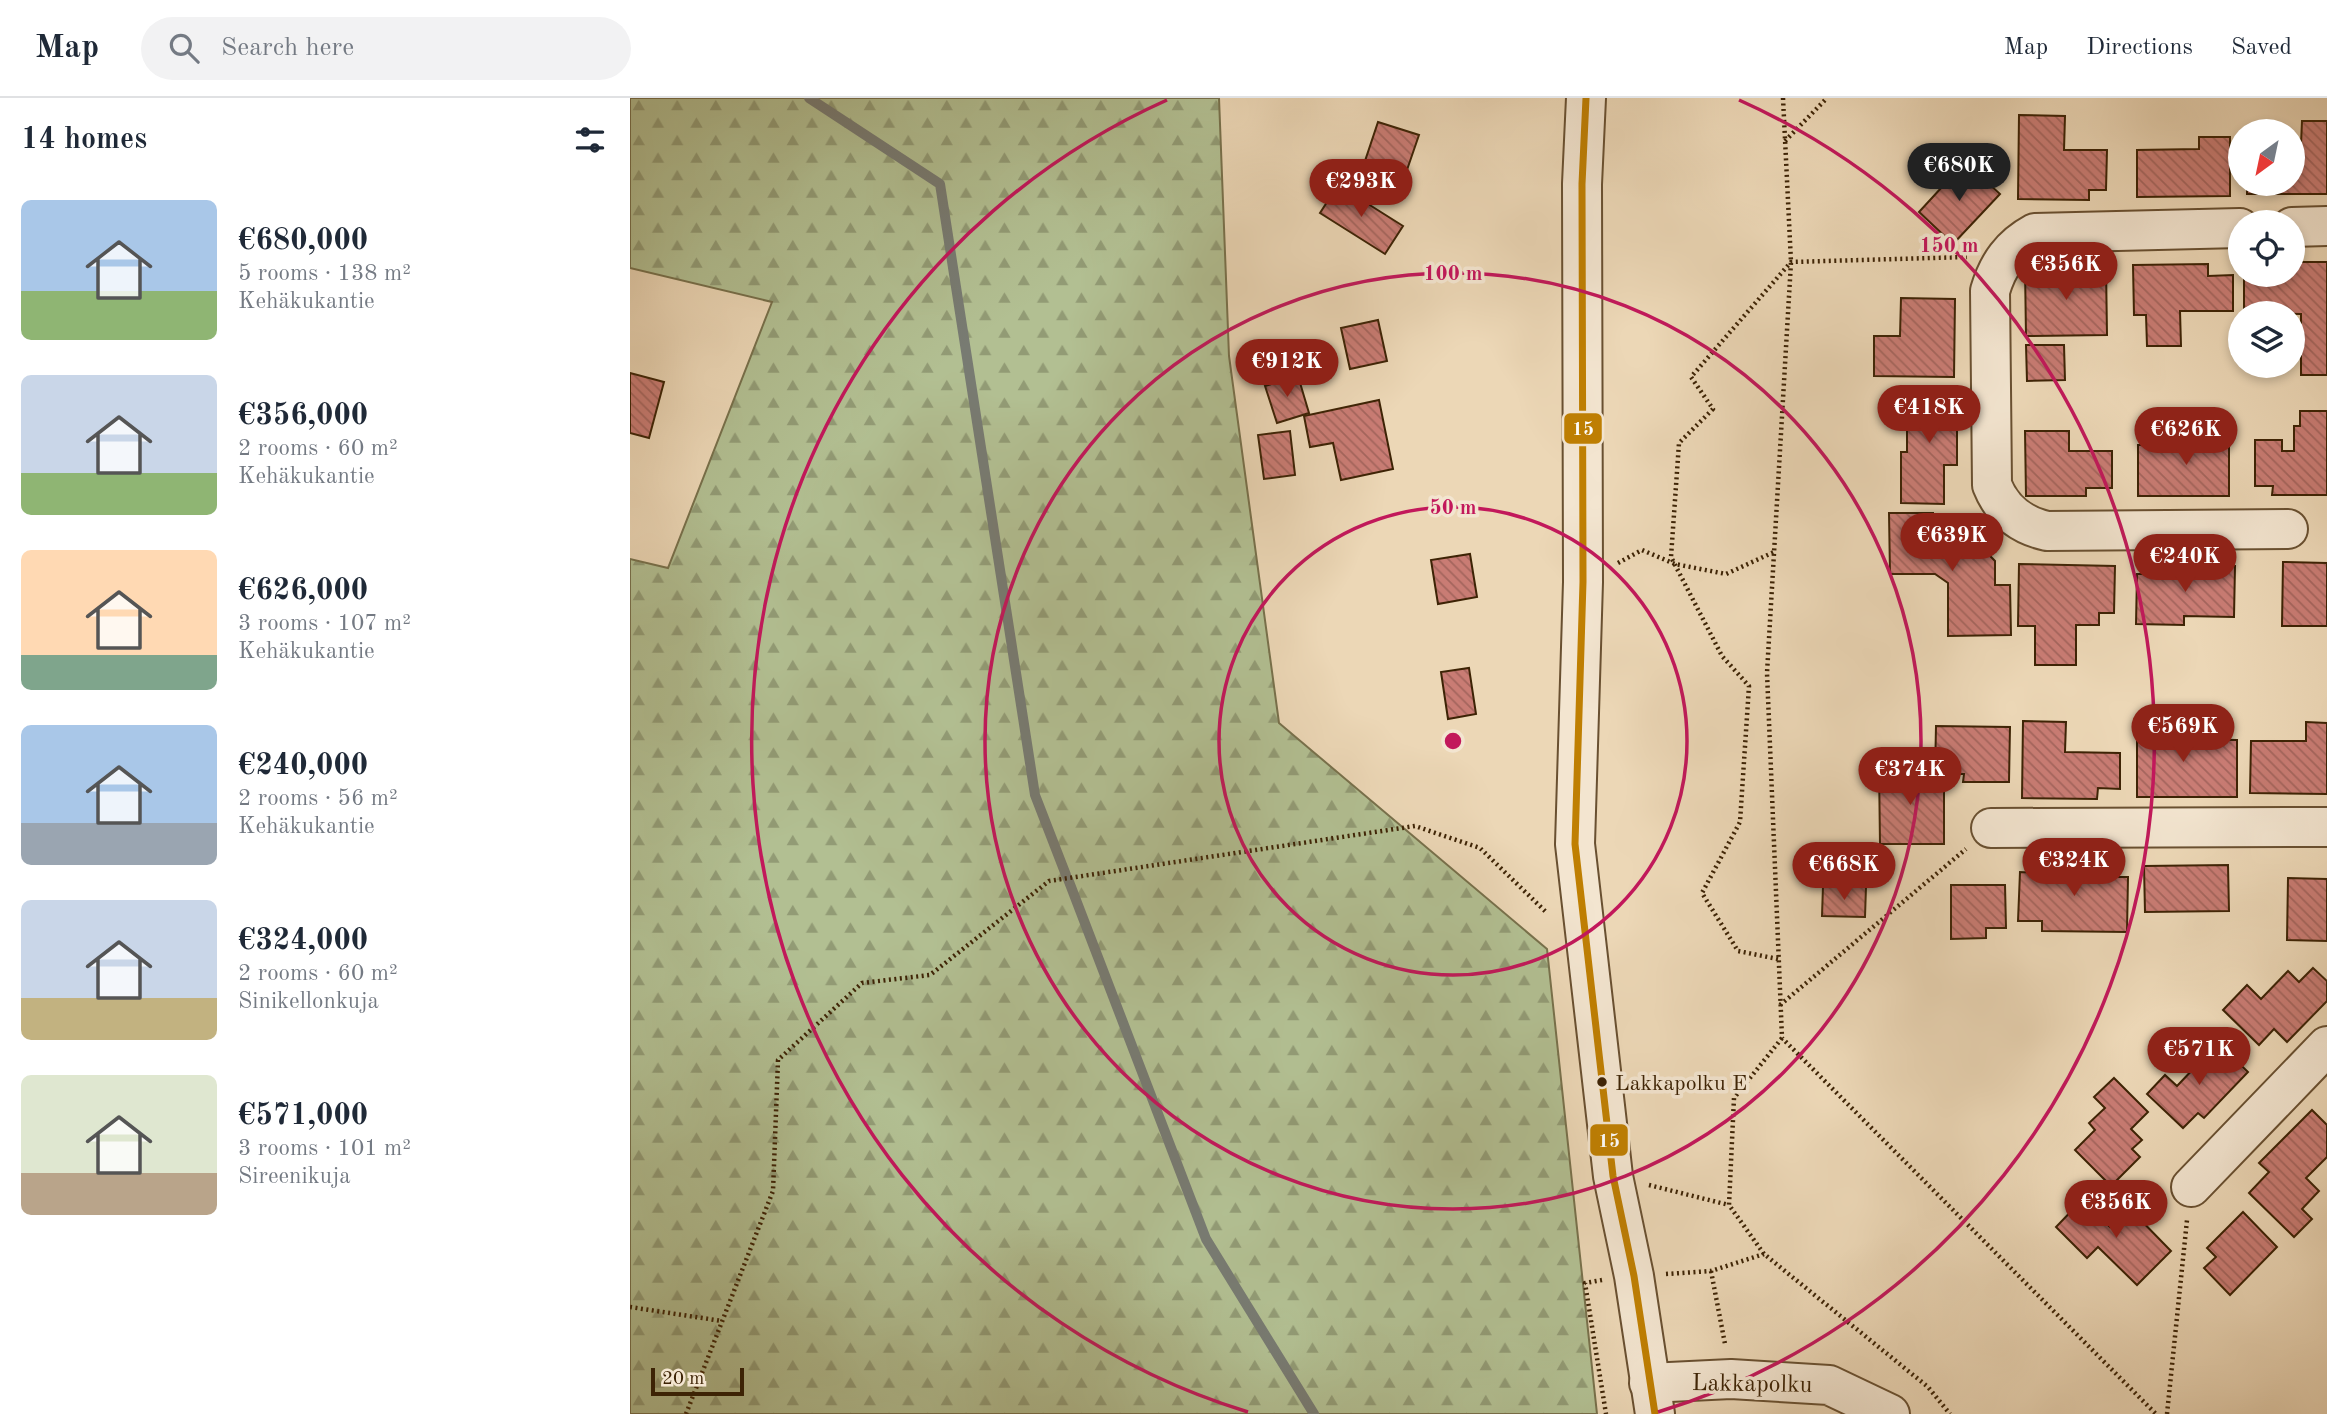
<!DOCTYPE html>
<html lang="en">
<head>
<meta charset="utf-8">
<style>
  :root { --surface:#fff; --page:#f2f2f3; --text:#1f2937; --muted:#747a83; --line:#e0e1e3; --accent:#8f2418 }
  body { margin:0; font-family:"Old Standard TT",serif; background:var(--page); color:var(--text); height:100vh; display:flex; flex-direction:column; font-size:26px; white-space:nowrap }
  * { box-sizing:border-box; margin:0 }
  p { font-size:23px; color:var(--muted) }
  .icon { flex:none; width:38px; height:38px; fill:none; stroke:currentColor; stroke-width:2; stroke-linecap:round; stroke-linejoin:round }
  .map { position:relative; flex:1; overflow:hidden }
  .sheet { display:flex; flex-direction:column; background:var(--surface); width:630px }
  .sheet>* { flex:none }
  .needle { width:46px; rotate:213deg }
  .controls { position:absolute; left:1598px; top:21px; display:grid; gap:14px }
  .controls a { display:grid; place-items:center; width:77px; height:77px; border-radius:50%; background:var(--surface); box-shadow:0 4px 10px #0003; font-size:35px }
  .scale { position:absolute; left:21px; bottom:18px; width:93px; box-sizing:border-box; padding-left:7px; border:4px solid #3d2305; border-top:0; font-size:19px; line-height:24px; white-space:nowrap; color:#3d2305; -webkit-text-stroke:5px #f3e5d0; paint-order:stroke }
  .price { position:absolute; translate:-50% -60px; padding:0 16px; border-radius:24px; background:var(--accent); color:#fff; font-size:23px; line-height:46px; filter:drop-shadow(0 2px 4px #0008) }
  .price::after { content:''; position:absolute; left:50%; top:42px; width:21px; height:16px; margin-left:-10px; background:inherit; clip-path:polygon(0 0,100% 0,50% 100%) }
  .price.on { background:#222; color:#fff }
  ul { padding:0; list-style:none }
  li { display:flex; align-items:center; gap:21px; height:175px; padding:0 21px }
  li span { display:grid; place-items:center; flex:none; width:196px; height:140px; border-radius:10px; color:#555 }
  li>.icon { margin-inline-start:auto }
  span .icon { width:84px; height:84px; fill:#fffc; stroke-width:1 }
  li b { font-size:30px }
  h2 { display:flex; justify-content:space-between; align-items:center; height:84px; padding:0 21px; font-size:30px }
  header { display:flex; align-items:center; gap:42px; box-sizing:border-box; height:98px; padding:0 35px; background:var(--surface); border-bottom:2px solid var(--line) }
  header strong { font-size:33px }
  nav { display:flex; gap:38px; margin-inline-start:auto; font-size:24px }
  .search { width:490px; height:63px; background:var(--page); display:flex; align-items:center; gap:18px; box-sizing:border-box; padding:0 24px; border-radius:38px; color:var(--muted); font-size:26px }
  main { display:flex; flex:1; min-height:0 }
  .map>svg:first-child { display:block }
</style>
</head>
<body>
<header>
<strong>Map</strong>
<div class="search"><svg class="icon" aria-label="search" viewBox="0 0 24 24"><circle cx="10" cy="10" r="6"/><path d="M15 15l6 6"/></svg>Search here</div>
<nav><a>Map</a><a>Directions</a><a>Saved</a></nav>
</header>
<main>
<section class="sheet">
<h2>14 homes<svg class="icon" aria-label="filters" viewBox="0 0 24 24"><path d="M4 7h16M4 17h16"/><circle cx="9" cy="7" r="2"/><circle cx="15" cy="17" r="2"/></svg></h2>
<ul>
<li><span style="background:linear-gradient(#a9c7e8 65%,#8fb573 0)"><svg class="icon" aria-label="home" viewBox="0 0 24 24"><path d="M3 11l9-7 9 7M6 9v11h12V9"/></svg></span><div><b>€680,000</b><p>5 rooms · 138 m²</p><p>Kehäkukantie</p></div></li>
<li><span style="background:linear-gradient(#c9d6e8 70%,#8fb573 0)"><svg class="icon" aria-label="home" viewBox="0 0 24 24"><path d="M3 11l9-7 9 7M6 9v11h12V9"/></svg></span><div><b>€356,000</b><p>2 rooms · 60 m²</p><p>Kehäkukantie</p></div></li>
<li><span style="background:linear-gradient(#ffd9b3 75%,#7fa58c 0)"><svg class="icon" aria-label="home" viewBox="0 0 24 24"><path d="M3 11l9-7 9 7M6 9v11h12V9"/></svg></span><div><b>€626,000</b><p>3 rooms · 107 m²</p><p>Kehäkukantie</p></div></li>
<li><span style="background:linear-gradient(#a9c7e8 70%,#9aa5b1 0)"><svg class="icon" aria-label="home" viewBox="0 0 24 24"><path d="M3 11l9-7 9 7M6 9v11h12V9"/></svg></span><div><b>€240,000</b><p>2 rooms · 56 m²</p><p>Kehäkukantie</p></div></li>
<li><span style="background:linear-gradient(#c9d6e8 70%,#c2b280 0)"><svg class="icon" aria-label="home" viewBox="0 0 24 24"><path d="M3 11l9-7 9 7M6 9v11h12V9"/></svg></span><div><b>€324,000</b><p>2 rooms · 60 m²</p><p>Sinikellonkuja</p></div></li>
<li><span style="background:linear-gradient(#dfe7d0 70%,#b9a48a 0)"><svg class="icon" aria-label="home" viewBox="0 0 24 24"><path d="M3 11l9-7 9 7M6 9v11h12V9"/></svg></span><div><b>€571,000</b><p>3 rooms · 101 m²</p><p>Sireenikuja</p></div></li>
</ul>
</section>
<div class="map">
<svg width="1697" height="1316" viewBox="0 0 1697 1316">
  <defs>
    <pattern id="forest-firs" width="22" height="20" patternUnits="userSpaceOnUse" patternTransform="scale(1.75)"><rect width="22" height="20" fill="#b2bf92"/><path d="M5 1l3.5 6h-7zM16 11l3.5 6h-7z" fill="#929b75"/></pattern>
    <pattern id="building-back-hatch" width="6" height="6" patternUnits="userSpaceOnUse" patternTransform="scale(1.75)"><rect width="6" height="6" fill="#c97c74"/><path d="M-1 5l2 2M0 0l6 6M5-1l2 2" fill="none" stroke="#a4655d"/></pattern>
  </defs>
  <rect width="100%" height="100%" fill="#ecd7b6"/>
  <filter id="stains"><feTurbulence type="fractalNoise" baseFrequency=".00286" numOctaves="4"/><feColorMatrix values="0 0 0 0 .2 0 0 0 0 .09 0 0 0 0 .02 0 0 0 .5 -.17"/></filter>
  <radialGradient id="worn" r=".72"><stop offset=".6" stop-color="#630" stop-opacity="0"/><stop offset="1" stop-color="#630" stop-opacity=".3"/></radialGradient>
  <!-- forest -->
  <polygon fill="url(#forest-firs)" stroke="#78714c" stroke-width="2" points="0,0 589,0 599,258 649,625 917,851 967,1316 0,1316 0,461 38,470 142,204 0,170"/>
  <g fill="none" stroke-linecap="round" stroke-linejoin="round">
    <!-- stream -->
    <g stroke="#787b72" stroke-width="10">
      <polyline points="179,0 310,86 405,697 436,777"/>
      <polyline points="438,781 576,1141 684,1316"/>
    </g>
  </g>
  <!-- building -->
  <g fill="url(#building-back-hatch)" stroke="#3d2305" stroke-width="2">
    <polygon points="1389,17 1435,18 1434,52 1477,52 1476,92 1459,92 1459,102 1388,101"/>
    <polygon points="1672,23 1697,23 1697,96 1617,96 1617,86 1662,86 1662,47 1671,47"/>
    <polygon points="748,24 789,37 768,98 728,84"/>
    <polygon points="1569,39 1600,39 1600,98 1507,99 1507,52 1569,51"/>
    <polygon points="1335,64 1370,96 1323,146 1289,114"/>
    <polygon points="708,87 773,128 755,156 690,115"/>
    <polygon points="1662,164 1697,164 1697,277 1671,277 1671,216 1614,215 1614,177 1662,177"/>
    <polygon points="1578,166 1578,178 1603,177 1603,213 1550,213 1551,248 1517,248 1516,217 1504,217 1503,167"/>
    <polygon points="1476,169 1477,237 1396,238 1395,170"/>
    <polygon points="1271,200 1325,201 1324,279 1244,278 1244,238 1270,238"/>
    <polygon points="748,222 757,263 720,271 711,230"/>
    <polygon points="1396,247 1434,247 1435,282 1397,283"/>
    <polygon points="0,275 34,284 19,340 0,335"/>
    <polygon points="668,278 679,315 647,325 635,288"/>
    <polygon points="1277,292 1327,292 1327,367 1314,367 1314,406 1271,405 1271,354 1277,354"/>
    <polygon points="749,302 763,371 711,382 703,345 680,349 674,318"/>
    <polygon points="1670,313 1697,313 1697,397 1642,397 1643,388 1625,388 1625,342 1652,342 1652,353 1664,353 1664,328 1670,328"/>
    <polygon points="1568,332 1599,332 1599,398 1508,398 1508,347 1568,347"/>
    <polygon points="660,333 665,377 634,381 628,337"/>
    <polygon points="1395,333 1439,333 1439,353 1482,353 1482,390 1456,390 1456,398 1396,398"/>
    <polygon points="1259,415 1303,415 1303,429 1332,429 1365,463 1365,487 1380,487 1381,537 1318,538 1318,485 1305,476 1260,476"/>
    <polygon points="840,456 847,499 808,506 801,462"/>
    <polygon points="1653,464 1697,465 1697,528 1652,528"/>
    <polygon points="1389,466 1485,468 1484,515 1469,515 1469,527 1446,527 1446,567 1405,567 1405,528 1388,528"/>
    <polygon points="1521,467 1605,468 1604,519 1554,518 1554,527 1506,526 1507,476 1521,476"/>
    <polygon points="839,570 846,616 818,621 811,574"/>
    <polygon points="1507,617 1539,618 1538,641 1607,642 1607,699 1507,699"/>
    <polygon points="1393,623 1436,624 1435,654 1490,655 1490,691 1468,690 1467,701 1392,700"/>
    <polygon points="1676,624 1697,625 1697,696 1620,695 1621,643 1676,643"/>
    <polygon points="1306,628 1380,629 1379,684 1333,684 1334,676 1305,676"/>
    <polygon points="1249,668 1286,668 1314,689 1314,746 1250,746"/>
    <polygon points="1411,764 1475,765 1475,779 1498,779 1497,834 1412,833 1412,823 1388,823 1390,774 1411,775"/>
    <polygon points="1598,767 1599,813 1515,814 1514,768"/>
    <polygon points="1658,780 1697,781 1697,843 1657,842"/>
    <polygon points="1321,787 1375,787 1376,830 1356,830 1356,840 1321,841"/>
    <polygon points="1193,788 1236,789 1235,819 1192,818"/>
    <polygon points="1683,870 1697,883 1697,903 1657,944 1644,931 1629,947 1593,912 1617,887 1631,901 1658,873 1669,884"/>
    <polygon points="1588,945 1618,974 1574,1020 1568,1015 1553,1030 1517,996 1535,977 1547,988"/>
    <polygon points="1484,980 1518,1014 1501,1031 1512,1042 1502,1051 1510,1059 1481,1088 1445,1052 1465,1032 1459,1025 1475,1010 1464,999"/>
    <polygon points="1682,1012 1697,1027 1697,1059 1676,1080 1689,1093 1672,1111 1682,1121 1664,1139 1619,1095 1639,1074 1629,1065"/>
    <polygon points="1452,1102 1480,1129 1499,1110 1541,1153 1507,1187 1468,1149 1457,1160 1426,1129"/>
    <polygon points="1613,1114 1647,1149 1600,1197 1574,1170 1586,1159 1577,1150"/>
  </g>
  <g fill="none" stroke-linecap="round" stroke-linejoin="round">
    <!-- minor casing -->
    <g stroke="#695031" stroke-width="42">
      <g id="minor">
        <polyline points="956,0 952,86 953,484 945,746 983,1078 1004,1178 1025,1316"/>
        <polyline points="1662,129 1697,128"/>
        <path d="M1610,130L1405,135C1381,148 1368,166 1360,193L1362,387C1372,412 1390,427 1417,433L1658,431"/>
        <polyline points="1361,730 1697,729"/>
        <polyline points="1561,1089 1697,948"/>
        <polyline points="1019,1285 1101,1281 1199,1287 1260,1316"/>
      </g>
    </g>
    <!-- path -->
    <g stroke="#3d2305" stroke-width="4.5" stroke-dasharray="2 3.5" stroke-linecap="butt">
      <polyline points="1153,0 1161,164 1137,575 1152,940 1526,1316"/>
      <polyline points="1155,43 1197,0"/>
      <polyline points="988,465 1012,452 1045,466 1096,476 1144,454"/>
      <polyline points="1148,861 1108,853 1072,795 1110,724 1119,588 1092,558 1041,459 1049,345 1083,311 1061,279 1161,164 1337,159"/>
      <polyline points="1150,907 1336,751"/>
      <polyline points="1152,940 1104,1000 1099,1107 1134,1156 1298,1289 1320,1316"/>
      <polyline points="1019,1087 1099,1107"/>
      <polyline points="1081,1173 1095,1246"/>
      <polyline points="1036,1176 1081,1173 1134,1156"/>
      <polyline points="972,1182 955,1185 976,1316"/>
      <polyline points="0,1209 92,1223"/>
      <polyline points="56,1316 143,1093 148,962 232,885 300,877 419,783 785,728 850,750 917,815"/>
      <polyline points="1537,1316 1557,1122"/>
    </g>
    <!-- minor -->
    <use href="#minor" stroke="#f3e5d0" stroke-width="38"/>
    <!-- bus-1 casing -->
    <g stroke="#f3e5d0" stroke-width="12">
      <polyline id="bus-1" points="956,0 952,86 953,484 945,746 983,1078 1004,1178 1025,1316"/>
    </g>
    <!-- bus-1 -->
    <use href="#bus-1" stroke="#bf7f02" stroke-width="7"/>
  </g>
  <!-- distance rings -->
  <g fill="none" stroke="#c2185b" stroke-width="3.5">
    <circle cx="823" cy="643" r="234"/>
    <circle cx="823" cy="643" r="468"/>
    <path d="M618 1314A702 702 0 0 1 537 2M1109 2A702 702 0 0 1 1028 1314"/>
  </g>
  <!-- markers -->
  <circle fill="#3d2305" stroke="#f3e5d0" stroke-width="2.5" cx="972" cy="984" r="6"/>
  <g text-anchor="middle" stroke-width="7" stroke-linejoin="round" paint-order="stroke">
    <!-- bus labels -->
    <g font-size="22" fill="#3d2305" stroke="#f3e5d0" text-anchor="start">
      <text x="985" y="992">Lakkapolku E</text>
    </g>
    <!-- street labels -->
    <g font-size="24" fill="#3d2305" stroke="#f3e5d0">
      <text transform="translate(1122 1285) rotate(1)" y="8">Lakkapolku</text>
    </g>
  </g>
  <circle cx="823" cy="643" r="10" fill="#c2185b" stroke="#f3e5d0" stroke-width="3.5"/>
  <g font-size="21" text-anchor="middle" font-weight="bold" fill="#c2185b" stroke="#f3e5d0" stroke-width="7" stroke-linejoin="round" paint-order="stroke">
    <text x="1319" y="154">150 m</text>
    <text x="823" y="182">100 m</text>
    <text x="823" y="416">50 m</text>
  </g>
  <g stroke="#f3e5d0" stroke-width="2.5">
    <rect x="933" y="314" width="40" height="33" rx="7" fill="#bf7f02"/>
    <rect x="959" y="1025" width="40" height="34" rx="7" fill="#bf7f02"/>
  </g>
  <g font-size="19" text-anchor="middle" font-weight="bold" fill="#fff">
    <text x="953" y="337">15</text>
    <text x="979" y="1049">15</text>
  </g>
  <rect width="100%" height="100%" filter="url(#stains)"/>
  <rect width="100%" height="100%" fill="url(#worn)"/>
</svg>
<div class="controls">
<a><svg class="needle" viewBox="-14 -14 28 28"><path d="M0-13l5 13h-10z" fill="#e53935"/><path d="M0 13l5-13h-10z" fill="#747a83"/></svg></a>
<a><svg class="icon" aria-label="locate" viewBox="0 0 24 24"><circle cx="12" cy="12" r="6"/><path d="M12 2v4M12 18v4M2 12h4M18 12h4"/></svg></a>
<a><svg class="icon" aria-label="layers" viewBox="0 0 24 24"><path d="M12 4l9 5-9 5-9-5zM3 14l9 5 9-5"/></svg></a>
</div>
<div class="scale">20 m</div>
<b class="price on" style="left:1329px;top:105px">€680K</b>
<b class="price" style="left:731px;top:121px">€293K</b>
<b class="price" style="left:1436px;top:204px">€356K</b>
<b class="price" style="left:657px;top:301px">€912K</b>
<b class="price" style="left:1299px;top:347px">€418K</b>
<b class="price" style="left:1556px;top:369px">€626K</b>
<b class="price" style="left:1322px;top:475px">€639K</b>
<b class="price" style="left:1555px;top:496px">€240K</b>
<b class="price" style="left:1553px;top:666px">€569K</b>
<b class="price" style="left:1280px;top:709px">€374K</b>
<b class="price" style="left:1444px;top:800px">€324K</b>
<b class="price" style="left:1214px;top:804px">€668K</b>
<b class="price" style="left:1569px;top:989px">€571K</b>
<b class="price" style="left:1486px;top:1142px">€356K</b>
</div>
</main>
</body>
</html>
